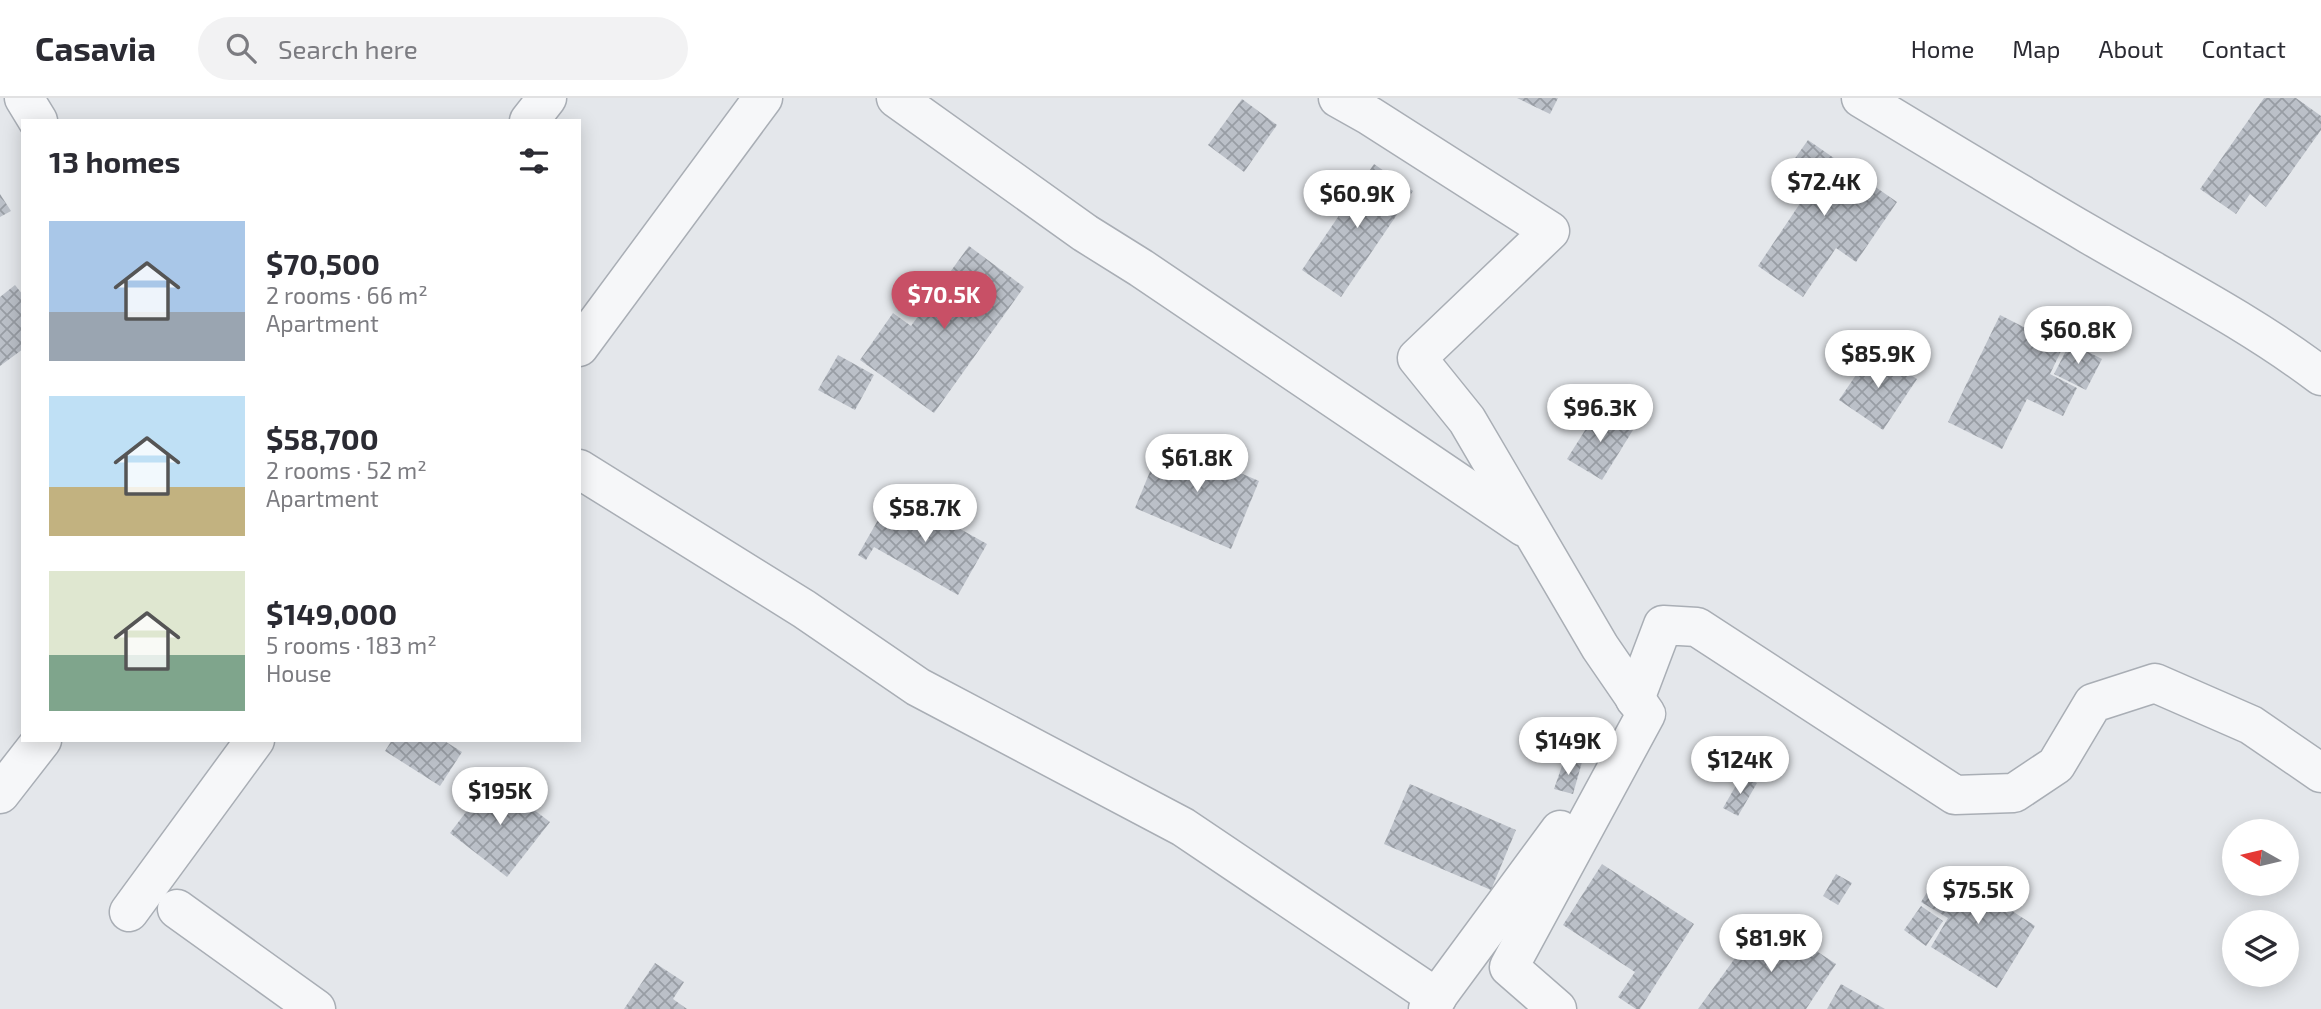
<!DOCTYPE html>
<html lang="en">
<head>
<meta charset="utf-8">
<style>
  :root { --surface:#fff; --page:#f2f2f3; --text:#2b2b33; --muted:#7c7c81; --line:#e1e1e2; --accent:#c85066 }
  body { margin:0; font-family:"Exo 2",sans-serif; background:var(--page); color:var(--text); height:100vh; display:flex; flex-direction:column; font-size:26px; white-space:nowrap }
  * { box-sizing:border-box; margin:0 }
  p { font-size:23px; color:var(--muted) }
  .icon { flex:none; width:38px; height:38px; fill:none; stroke:currentColor; stroke-width:2; stroke-linecap:round; stroke-linejoin:round }
  .map { position:relative; flex:1; overflow:hidden }
  .sheet { position:absolute; left:21px; top:21px; width:560px; height:623px; display:flex; flex-direction:column; background:var(--surface); border-radius:0px; box-shadow:0 4px 18px #0003 }
  .sheet>* { flex:none }
  .needle { width:46px; rotate:278deg }
  .fabs { position:absolute; left:2222px; top:721px; display:grid; gap:14px }
  .fabs a { display:grid; place-items:center; width:77px; height:77px; border-radius:50%; background:var(--surface); box-shadow:0 4px 18px #0003; font-size:35px }
  .price { position:absolute; translate:-50% -60px; padding:0 16px; border-radius:24px; background:#fff; color:#222; font-size:23px; line-height:46px; filter:drop-shadow(0 2px 4px #0008) }
  .price::after { content:''; position:absolute; left:50%; top:42px; width:21px; height:16px; margin-left:-10px; background:inherit; clip-path:polygon(0 0,100% 0,50% 100%) }
  .price.active { background:var(--accent); color:#fff }
  ul { padding:0; list-style:none }
  li { display:flex; align-items:center; gap:21px; height:175px; padding:0 28px }
  li span { display:grid; place-items:center; flex:none; width:196px; height:140px; border-radius:0px; color:#555 }
  li>.icon { margin-inline-start:auto }
  span .icon { width:84px; height:84px; fill:#fffc; stroke-width:1 }
  li b { font-size:30px }
  h2 { display:flex; justify-content:space-between; align-items:center; height:84px; padding:0 28px; font-size:30px }
  header { display:flex; align-items:center; gap:42px; box-sizing:border-box; height:98px; padding:0 35px; background:var(--surface); border-bottom:2px solid var(--line) }
  header strong { font-size:33px }
  nav { display:flex; gap:38px; margin-inline-start:auto; font-size:24px }
  .search { width:490px; height:63px; background:var(--page); display:flex; align-items:center; gap:18px; box-sizing:border-box; padding:0 24px; border-radius:38px; color:var(--muted); font-size:26px }
  .map>svg:first-child { display:block }
</style>
</head>
<body>
<header>
<strong>Casavia</strong>
<div class="search"><svg class="icon" aria-label="search" viewBox="0 0 24 24"><circle cx="10" cy="10" r="6"/><path d="M15 15l6 6"/></svg>Search here</div>
<nav><a>Home</a><a>Map</a><a>About</a><a>Contact</a></nav>
</header>
<div class="map">
<svg width="2321" height="911" viewBox="0 0 2321 911">
  <defs>
    <pattern id="building-cross-hatch" width="8" height="8" patternUnits="userSpaceOnUse" patternTransform="scale(1.75)"><rect width="8" height="8" fill="#bbc0c8"/><path d="M0 0l8 8M0 8l8-8" fill="none" stroke="#989da4"/></pattern>
  </defs>
  <rect width="100%" height="100%" fill="#e4e7eb"/>
  <!-- building -->
  <g fill="url(#building-cross-hatch)">
    <polygon points="1517,0 1558,0 1550,16"/>
    <polygon points="2264,0 2296,0 2321,18 2321,32 2266,109 2250,96 2236,116 2200,91"/>
    <polygon points="1242,1 1277,27 1244,74 1208,47"/>
    <polygon points="1808,42 1897,104 1856,164 1836,150 1803,199 1758,168 1801,104 1776,87"/>
    <polygon points="1374,66 1413,93 1341,199 1302,172"/>
    <polygon points="0,96 11,113 0,119"/>
    <polygon points="969,148 1024,189 934,315 860,262 893,215 911,228"/>
    <polygon points="15,187 23,197 23,251 0,268 0,199"/>
    <polygon points="2000,217 2063,249 2050,276 2077,290 2063,318 2027,301 2002,351 1948,324"/>
    <polygon points="2070,245 2102,261 2086,292 2054,276"/>
    <polygon points="1873,252 1917,281 1883,332 1839,302"/>
    <polygon points="838,257 874,277 855,312 818,292"/>
    <polygon points="1599,310 1633,332 1602,382 1567,361"/>
    <polygon points="1163,342 1259,383 1231,451 1135,410"/>
    <polygon points="894,394 987,446 958,497 874,449 866,462 858,457"/>
    <polygon points="392,642 443,642 462,654 440,688 385,653"/>
    <polygon points="1564,662 1582,664 1573,696 1554,691"/>
    <polygon points="1742,677 1757,685 1738,718 1723,710"/>
    <polygon points="492,680 550,724 507,779 450,735"/>
    <polygon points="1410,686 1516,732 1491,792 1384,746"/>
    <polygon points="1602,766 1694,826 1640,911 1636,911 1618,899 1635,874 1563,827"/>
    <polygon points="1941,772 1969,789 1976,776 2015,800 2009,811 2035,828 1997,890 1931,849 1948,820 1921,804"/>
    <polygon points="1836,776 1852,785 1838,807 1823,798"/>
    <polygon points="1921,808 1943,823 1926,848 1904,832"/>
    <polygon points="1765,819 1836,866 1806,911 1698,911"/>
    <polygon points="655,865 684,884 673,901 687,911 624,911"/>
    <polygon points="1841,886 1885,911 1827,911"/>
  </g>
  <g fill="none" stroke-linecap="round" stroke-linejoin="round">
    <!-- street casing -->
    <g stroke="#a9aeb5" stroke-width="41">
      <g id="street">
        <polyline points="24,0 38,23"/>
        <polyline points="896,0 1085,135 1141,170 1524,429"/>
        <polyline points="1338,0 1370,18 1550,133 1417,260 1467,322 1600,549 1646,616 1509,869 1557,911"/>
        <path d="M1861,0C1937,46 2013,92 2090,137C2167,182 2250,224 2321,278"/>
        <polyline points="529,23 547,0"/>
        <polyline points="579,249 763,0"/>
        <polyline points="579,371 804,511 918,589 1183,729 1437,900"/>
        <polyline points="1635,601 1663,527 1697,529 1955,697 2014,695 2056,667 2093,605 2155,585 2251,627 2321,675"/>
        <polyline points="0,696 42,642"/>
        <polyline points="177,811 316,911"/>
        <polyline points="129,814 255,642"/>
        <polyline points="1428,911 1560,732"/>
      </g>
    </g>
    <!-- street -->
    <use href="#street" stroke="#f6f7f9" stroke-width="38"/>
  </g>
</svg>
<div class="fabs">
<a><svg class="needle" viewBox="-14 -14 28 28"><path d="M0-13l5 13h-10z" fill="#e53935"/><path d="M0 13l5-13h-10z" fill="#7c7c81"/></svg></a>
<a><svg class="icon" aria-label="layers" viewBox="0 0 24 24"><path d="M12 4l9 5-9 5-9-5zM3 14l9 5 9-5"/></svg></a>
</div>
<b class="price" style="left:1824px;top:120px">$72.4K</b>
<b class="price" style="left:1357px;top:132px">$60.9K</b>
<b class="price active" style="left:944px;top:233px">$70.5K</b>
<b class="price" style="left:2078px;top:268px">$60.8K</b>
<b class="price" style="left:1878px;top:292px">$85.9K</b>
<b class="price" style="left:1600px;top:346px">$96.3K</b>
<b class="price" style="left:1197px;top:396px">$61.8K</b>
<b class="price" style="left:925px;top:446px">$58.7K</b>
<b class="price" style="left:1568px;top:679px">$149K</b>
<b class="price" style="left:1740px;top:698px">$124K</b>
<b class="price" style="left:500px;top:729px">$195K</b>
<b class="price" style="left:1978px;top:828px">$75.5K</b>
<b class="price" style="left:1771px;top:876px">$81.9K</b>
<section class="sheet">
<h2>13 homes<svg class="icon" aria-label="filters" viewBox="0 0 24 24"><path d="M4 7h16M4 17h16"/><circle cx="9" cy="7" r="2"/><circle cx="15" cy="17" r="2"/></svg></h2>
<ul>
<li><span style="background:linear-gradient(#a9c7e8 65%,#9aa5b1 0)"><svg class="icon" aria-label="home" viewBox="0 0 24 24"><path d="M3 11l9-7 9 7M6 9v11h12V9"/></svg></span><div><b>$70,500</b><p>2 rooms · 66 m²</p><p>Apartment</p></div></li>
<li><span style="background:linear-gradient(#bfe0f5 65%,#c2b280 0)"><svg class="icon" aria-label="home" viewBox="0 0 24 24"><path d="M3 11l9-7 9 7M6 9v11h12V9"/></svg></span><div><b>$58,700</b><p>2 rooms · 52 m²</p><p>Apartment</p></div></li>
<li><span style="background:linear-gradient(#dfe7d0 60%,#7fa58c 0)"><svg class="icon" aria-label="home" viewBox="0 0 24 24"><path d="M3 11l9-7 9 7M6 9v11h12V9"/></svg></span><div><b>$149,000</b><p>5 rooms · 183 m²</p><p>House</p></div></li>
</ul>
</section>
</div>
</body>
</html>
